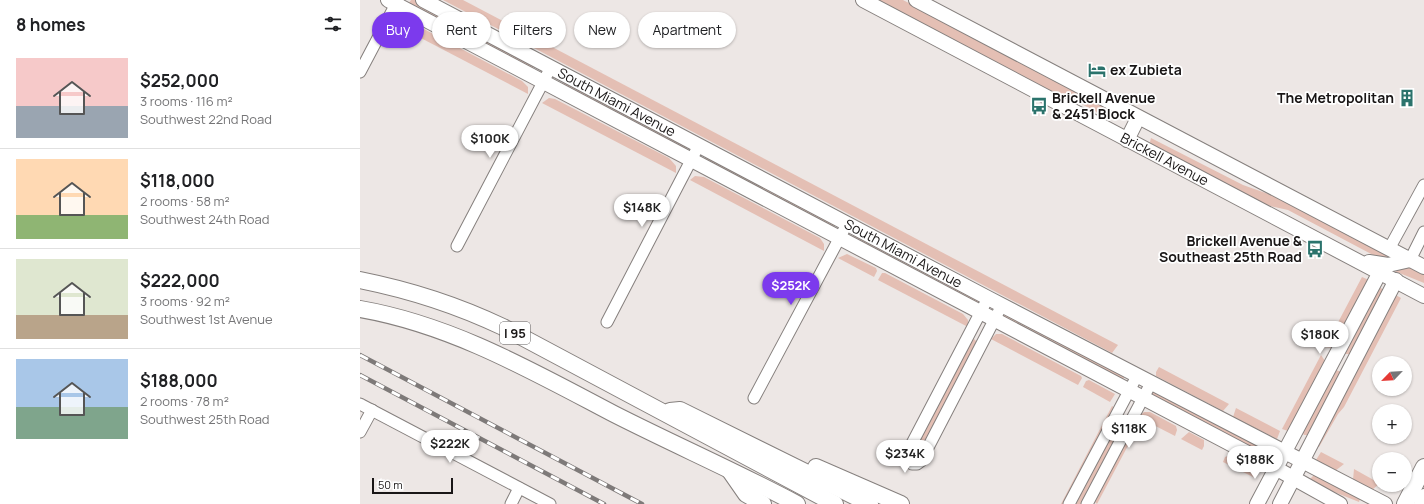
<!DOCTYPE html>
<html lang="en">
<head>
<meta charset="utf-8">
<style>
  :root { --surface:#fff; --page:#f2f2f2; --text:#202124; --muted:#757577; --line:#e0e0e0; --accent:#7c3aed }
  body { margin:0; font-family:Manrope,sans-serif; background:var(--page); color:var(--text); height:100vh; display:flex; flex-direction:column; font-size:15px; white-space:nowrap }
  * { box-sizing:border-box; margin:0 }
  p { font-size:13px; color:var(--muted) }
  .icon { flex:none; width:22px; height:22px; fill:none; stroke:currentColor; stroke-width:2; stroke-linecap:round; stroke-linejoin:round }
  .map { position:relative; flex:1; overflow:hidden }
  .panel { display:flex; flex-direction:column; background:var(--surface); width:360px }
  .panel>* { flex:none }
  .banner { position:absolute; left:12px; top:12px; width:380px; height:36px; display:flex; gap:8px }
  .needle { width:26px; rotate:245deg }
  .controls { position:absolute; left:1012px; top:356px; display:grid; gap:8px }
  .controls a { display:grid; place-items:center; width:40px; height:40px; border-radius:50%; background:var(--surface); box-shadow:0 1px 3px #0004; font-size:20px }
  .scale { position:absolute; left:12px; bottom:10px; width:81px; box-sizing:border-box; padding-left:4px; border:2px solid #191616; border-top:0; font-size:11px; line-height:14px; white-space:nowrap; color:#191616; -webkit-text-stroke:3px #fff; paint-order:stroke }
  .price { position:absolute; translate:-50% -34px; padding:0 9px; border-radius:14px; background:#fff; color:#222; font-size:13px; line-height:26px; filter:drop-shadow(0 1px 2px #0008) }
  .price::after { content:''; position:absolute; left:50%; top:24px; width:12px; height:9px; margin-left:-6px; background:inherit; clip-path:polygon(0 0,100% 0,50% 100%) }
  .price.on { background:var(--accent); color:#fff }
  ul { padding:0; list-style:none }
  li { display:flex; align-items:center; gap:12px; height:100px; padding:0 16px }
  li+li { border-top:1px solid var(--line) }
  li span { display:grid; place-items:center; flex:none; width:112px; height:80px; border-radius:0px; color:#555 }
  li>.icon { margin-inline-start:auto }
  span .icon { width:48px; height:48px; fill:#fffc; stroke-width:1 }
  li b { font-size:17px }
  h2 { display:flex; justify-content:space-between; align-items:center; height:48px; padding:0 16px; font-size:17px }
  .pill { padding:0 14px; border-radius:18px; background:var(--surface); box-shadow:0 1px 3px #0004; font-size:14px; line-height:36px }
  .pill.on { background:var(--accent); color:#fff }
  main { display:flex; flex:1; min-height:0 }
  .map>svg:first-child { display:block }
</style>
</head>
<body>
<main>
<section class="panel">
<h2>8 homes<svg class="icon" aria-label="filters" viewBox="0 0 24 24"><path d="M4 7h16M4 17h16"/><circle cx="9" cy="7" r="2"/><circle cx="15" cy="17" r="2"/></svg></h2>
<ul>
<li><span style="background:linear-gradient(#f6c9c9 60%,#9aa5b1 0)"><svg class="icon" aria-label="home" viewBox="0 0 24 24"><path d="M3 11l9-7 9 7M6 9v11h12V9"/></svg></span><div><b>$252,000</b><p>3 rooms · 116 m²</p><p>Southwest 22nd Road</p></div></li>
<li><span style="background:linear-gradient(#ffd9b3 70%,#8fb573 0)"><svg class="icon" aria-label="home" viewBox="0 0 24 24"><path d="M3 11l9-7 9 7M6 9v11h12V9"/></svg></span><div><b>$118,000</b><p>2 rooms · 58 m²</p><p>Southwest 24th Road</p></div></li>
<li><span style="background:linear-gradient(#dfe7d0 70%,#b9a48a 0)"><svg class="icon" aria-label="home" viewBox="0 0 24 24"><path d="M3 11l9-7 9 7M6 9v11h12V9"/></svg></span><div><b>$222,000</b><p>3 rooms · 92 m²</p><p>Southwest 1st Avenue</p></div></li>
<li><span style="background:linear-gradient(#a9c7e8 60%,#7fa58c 0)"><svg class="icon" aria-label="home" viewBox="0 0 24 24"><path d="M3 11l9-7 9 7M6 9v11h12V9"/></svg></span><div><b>$188,000</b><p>2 rooms · 78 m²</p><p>Southwest 25th Road</p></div></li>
</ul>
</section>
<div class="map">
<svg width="1064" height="504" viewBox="0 0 1064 504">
  <rect width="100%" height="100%" fill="#ede7e5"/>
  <!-- green -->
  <g fill="#e4bfb4">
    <polygon points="51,0 56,0 174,65 173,68 171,69 48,4"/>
    <polygon points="83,0 103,0 758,345 752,353"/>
    <polygon points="518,0 543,0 754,111 755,116 750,119 714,100 693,92"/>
    <polygon points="47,20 162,81 168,87 168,94 34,24 39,21"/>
    <polygon points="206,80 328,146 327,149 324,151 202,85"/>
    <polygon points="189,98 195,99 309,158 316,166 316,173 182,103"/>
    <polygon points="791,138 883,185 914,196 1029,256 1029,258 1015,256 928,210 906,205 791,144 790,142"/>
    <polygon points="347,155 475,224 475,226 472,228 344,160"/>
    <polygon points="335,176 344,177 460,238 464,244 464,251 330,180"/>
    <polygon points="495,233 622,299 620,307 492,238"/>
    <polygon points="487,254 516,268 517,271 514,277 478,258"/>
    <polygon points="1044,264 1064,274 1064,283 1027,268"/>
    <polygon points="522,273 525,273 603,314 608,320 608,327 518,280"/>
    <polygon points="1002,277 1009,280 1008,286 1003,288 972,348 965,347"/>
    <polygon points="1018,287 1025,290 992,354 986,354 984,352"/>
    <polygon points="1034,294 1041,298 984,407 978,414 959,447 957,446"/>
    <polygon points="641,313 766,374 761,383 643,320"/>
    <polygon points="636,334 642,334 721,376 722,378 718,385 631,339"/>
    <polygon points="614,339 617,342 558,456 553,456 553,454 612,340"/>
    <polygon points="961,355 965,361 928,431 922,429"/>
    <polygon points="799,367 869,404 863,411 796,376 796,372"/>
    <polygon points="974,369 981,372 949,435 944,435 942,432"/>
    <polygon points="729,380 755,394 750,402 723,387 726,381"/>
    <polygon points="791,390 906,449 906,454 904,455 791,398"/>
    <polygon points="752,406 755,408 704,504 701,504"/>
    <polygon points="876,408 920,431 917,439 873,417"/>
    <polygon points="784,412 790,412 816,426 817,430 815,436 778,417"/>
    <polygon points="762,414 767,416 767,420 723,504 714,504"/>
    <polygon points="777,419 781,421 737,504 734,501"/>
    <polygon points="829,432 844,440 844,446 842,450 821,439"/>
    <polygon points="961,452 984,464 975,471 956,460"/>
    <polygon points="870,455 899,470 895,478 863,462 865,457"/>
    <polygon points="994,469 1019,483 1019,484 1012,490 993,480"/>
    <polygon points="954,475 1000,499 999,502 952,483 950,479"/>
  </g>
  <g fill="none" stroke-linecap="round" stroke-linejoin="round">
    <!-- minor casing -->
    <g stroke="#86807e" stroke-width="13">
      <g id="minor">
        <polyline points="0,72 38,0"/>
        <polyline points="97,246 191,67"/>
        <polyline points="1029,249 1064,185"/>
        <polyline points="1050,260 1064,232"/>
        <polyline points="628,298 547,453 546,458 552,464 557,464 561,461 642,305"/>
        <polyline points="247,322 339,145"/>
        <polyline points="394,398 487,224"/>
        <polyline points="0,404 190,504"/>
        <polyline points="0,432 12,410"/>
        <polyline points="151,504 159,488"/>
        <polyline points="709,504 777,376"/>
        <polyline points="727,504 791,383"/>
      </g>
    </g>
    <!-- major casing -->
    <g stroke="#86807e" stroke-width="16">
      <g id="major">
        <polyline points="28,0 901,460 980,504"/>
        <path id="s1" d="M63,0L628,298L1025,504"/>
        <path id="s2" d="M503,0L1064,296"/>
        <polyline points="556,0 1064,267"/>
        <polyline points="767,140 778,118"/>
        <polyline points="1009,262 1028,265 1050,260"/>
        <polyline points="897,504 1020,272"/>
        <polyline points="920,504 1036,280"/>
        <polyline points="1061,504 1064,496"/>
      </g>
    </g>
    <!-- highway casing -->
    <g stroke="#86807e" stroke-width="18">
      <g id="highway">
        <path d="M0,280C50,290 97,305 143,327L475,504"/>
        <path d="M0,309C92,325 172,371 254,414C315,445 377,472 437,504"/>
        <polyline points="310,411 320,410 510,504"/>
        <polyline points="456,467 541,504"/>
        <polyline points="370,471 386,494 403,504"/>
        <polyline points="1045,504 1064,467"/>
      </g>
    </g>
    <!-- minor -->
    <use href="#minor" stroke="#fff" stroke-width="11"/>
    <!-- major -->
    <use href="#major" stroke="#fff" stroke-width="14"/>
    <!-- highway -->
    <use href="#highway" stroke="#fff" stroke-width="16"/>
    <!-- rail casing -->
    <g stroke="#7e7a79" stroke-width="4.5">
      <g id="rail">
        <polyline points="0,355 282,504"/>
        <polyline points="0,375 244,504"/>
      </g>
    </g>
    <!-- rail -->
    <use href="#rail" stroke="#fff" stroke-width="3" stroke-dasharray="9" stroke-linecap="butt"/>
  </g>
  <!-- icons -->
  <defs>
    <g id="hotel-bare" transform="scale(1.38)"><path d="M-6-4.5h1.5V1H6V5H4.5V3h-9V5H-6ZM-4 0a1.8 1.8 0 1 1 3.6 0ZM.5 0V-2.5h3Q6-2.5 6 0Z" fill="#2b736c" stroke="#fff" stroke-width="2.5" paint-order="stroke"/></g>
    <g id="building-bare" transform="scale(1.38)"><path d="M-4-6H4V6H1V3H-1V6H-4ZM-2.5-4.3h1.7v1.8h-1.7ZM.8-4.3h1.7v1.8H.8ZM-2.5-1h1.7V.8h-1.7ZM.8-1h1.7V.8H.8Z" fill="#2b736c" stroke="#fff" stroke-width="2.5" paint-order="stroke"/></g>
    <g id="bus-bare" transform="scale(1.38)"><path d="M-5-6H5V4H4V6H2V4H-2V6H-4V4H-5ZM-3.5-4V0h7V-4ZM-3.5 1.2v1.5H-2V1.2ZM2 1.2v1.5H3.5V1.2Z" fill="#2b736c" stroke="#fff" stroke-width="2.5" paint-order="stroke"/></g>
  </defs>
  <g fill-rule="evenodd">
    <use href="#hotel-bare" x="737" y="70"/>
    <use href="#building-bare" x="1047" y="98"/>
    <use href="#bus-bare" x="679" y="106"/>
    <use href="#bus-bare" x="955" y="249"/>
  </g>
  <g text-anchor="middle" stroke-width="3.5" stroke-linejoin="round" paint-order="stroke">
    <!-- shield labels -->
    <rect fill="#fff" stroke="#5e5c5c" stroke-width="1" x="140" y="322" width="30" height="22" rx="3"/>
    <g font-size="13" font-weight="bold" fill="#191616">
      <text x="155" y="338">I 95</text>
    </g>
    <!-- poi labels -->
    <g font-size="14" font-weight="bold" fill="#191616" stroke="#fff" text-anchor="start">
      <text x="750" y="75">ex Zubieta</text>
      <text x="692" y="103">Brickell Avenue<tspan x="692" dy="16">&amp; 2451 Block</tspan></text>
      <text x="1034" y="103" text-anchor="end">The Metropolitan</text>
      <text x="942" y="246" text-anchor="end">Brickell Avenue &amp;<tspan x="942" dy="16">Southeast 25th Road</tspan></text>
    </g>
    <!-- street labels -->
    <g font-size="14" fill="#191616" stroke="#fff">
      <text dy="5" stroke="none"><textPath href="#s1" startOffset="219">South Miami Avenue</textPath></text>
      <text dy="5" stroke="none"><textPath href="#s2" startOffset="341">Brickell Avenue</textPath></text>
      <text dy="5" stroke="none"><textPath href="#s1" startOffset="543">South Miami Avenue</textPath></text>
    </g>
  </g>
</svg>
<div class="controls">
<a><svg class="needle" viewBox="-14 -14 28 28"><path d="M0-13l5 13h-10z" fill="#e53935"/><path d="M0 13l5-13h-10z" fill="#757577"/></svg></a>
<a>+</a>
<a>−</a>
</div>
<div class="scale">50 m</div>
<b class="price" style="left:130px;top:159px">$100K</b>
<b class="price" style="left:282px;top:228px">$148K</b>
<b class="price on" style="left:431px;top:306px">$252K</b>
<b class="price" style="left:960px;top:355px">$180K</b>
<b class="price" style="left:769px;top:449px">$118K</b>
<b class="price" style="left:90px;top:464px">$222K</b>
<b class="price" style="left:545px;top:474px">$234K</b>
<b class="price" style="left:895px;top:480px">$188K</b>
<div class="banner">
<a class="pill on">Buy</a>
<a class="pill">Rent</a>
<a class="pill">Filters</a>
<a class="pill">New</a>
<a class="pill">Apartment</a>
</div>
</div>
</main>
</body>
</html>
